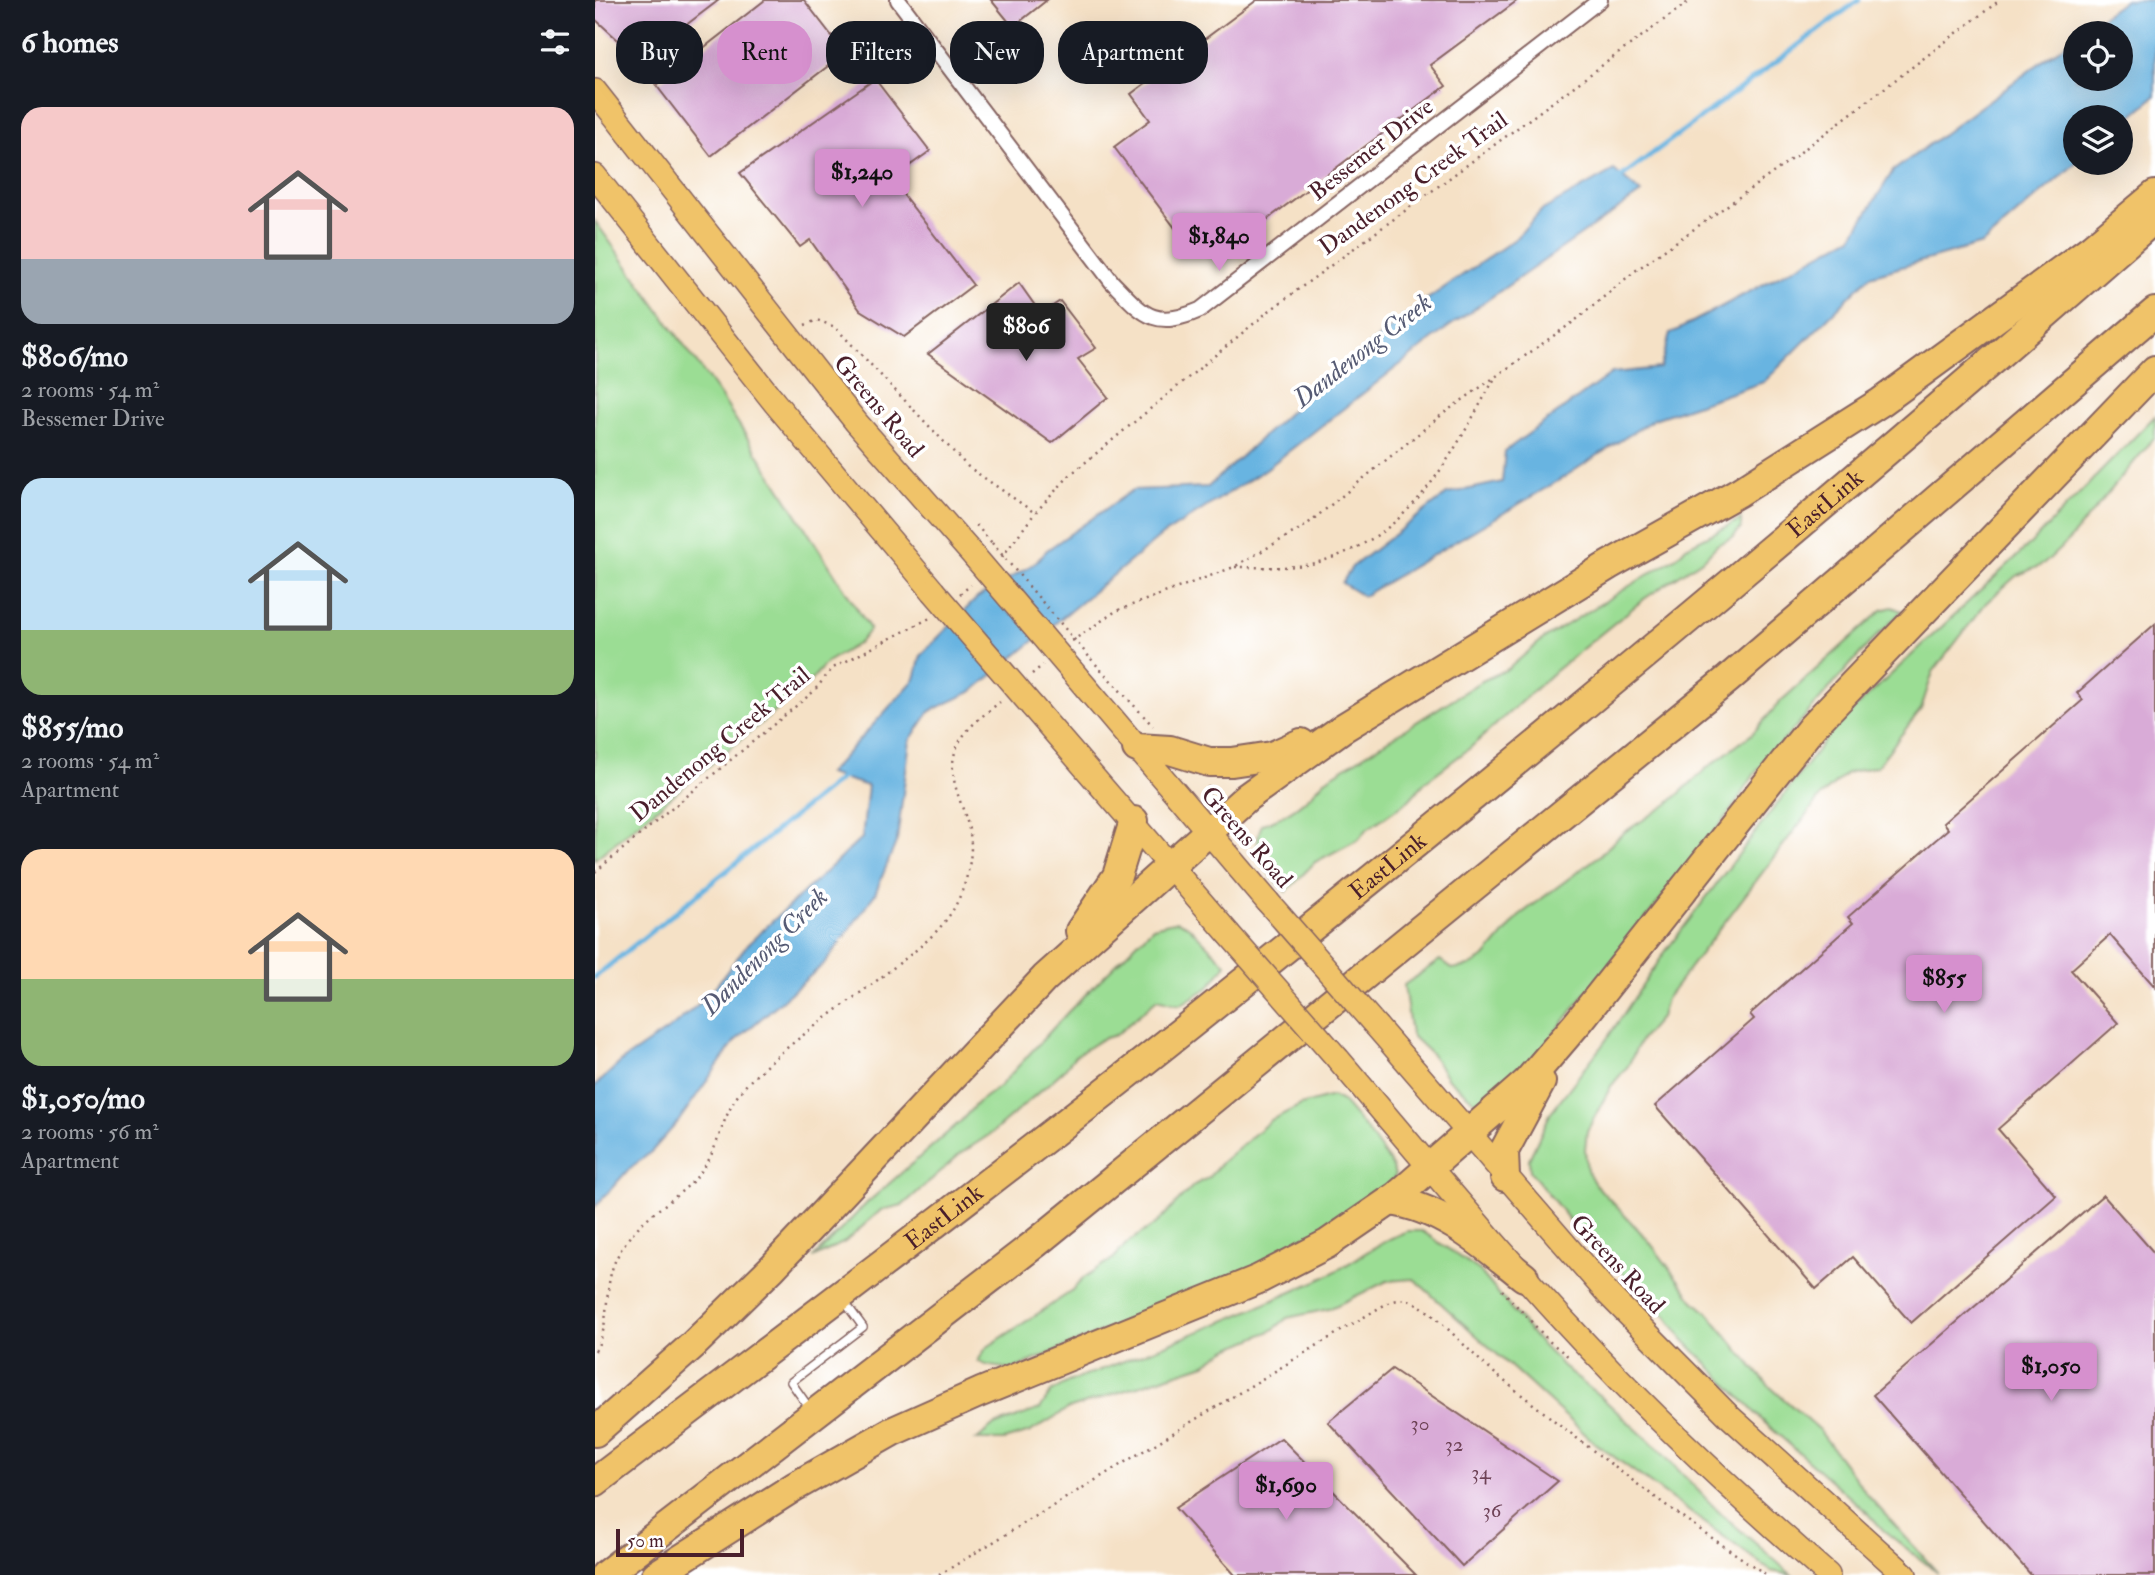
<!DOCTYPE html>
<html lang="en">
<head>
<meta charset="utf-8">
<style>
  :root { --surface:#171b24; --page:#242831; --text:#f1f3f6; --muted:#9ea1a6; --accent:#d690ce }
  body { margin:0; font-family:"IM FELL Double Pica",serif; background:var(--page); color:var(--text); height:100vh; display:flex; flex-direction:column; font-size:26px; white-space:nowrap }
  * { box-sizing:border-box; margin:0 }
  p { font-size:23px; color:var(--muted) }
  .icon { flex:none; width:38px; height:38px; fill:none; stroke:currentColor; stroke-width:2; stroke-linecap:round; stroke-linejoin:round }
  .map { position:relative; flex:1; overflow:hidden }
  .sheet { display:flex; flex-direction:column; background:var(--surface); width:595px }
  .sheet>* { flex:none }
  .guide { position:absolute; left:21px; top:21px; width:665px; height:63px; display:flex; gap:14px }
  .fabs { position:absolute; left:1468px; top:21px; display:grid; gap:14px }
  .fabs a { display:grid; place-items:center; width:70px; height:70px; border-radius:50%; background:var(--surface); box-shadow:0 7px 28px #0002; font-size:35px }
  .scale { position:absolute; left:21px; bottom:18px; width:128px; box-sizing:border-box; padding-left:7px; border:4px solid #4a1f2b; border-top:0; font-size:19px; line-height:24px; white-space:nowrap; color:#4a1f2b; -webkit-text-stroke:5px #fff; paint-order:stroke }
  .price { position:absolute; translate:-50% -60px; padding:0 16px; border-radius:7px; background:var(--accent); color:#111; font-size:23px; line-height:46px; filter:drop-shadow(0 2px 4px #0008) }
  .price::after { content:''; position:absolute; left:50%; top:42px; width:21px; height:16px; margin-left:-10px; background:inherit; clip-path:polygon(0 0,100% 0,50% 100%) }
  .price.current { background:#222; color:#fff }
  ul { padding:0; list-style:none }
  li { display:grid; align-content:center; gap:14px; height:371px; padding:0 21px }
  li span { display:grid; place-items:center; height:217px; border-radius:21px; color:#555 }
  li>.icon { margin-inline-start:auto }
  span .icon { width:126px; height:126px; fill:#fffc; stroke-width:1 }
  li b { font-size:30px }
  h2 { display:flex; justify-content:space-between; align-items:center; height:84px; padding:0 21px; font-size:30px }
  .pill { padding:0 24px; border-radius:28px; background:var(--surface); box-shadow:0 7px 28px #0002; font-size:24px; line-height:63px }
  .pill.current { background:var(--accent); color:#111 }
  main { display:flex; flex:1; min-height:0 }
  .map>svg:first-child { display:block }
</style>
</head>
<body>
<main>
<section class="sheet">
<h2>6 homes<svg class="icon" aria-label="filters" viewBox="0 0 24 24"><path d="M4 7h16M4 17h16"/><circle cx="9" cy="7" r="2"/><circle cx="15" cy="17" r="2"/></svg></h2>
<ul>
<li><span style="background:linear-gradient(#f6c9c9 70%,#9aa5b1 0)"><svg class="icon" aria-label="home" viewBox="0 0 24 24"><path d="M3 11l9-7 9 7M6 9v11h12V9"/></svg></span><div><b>$806/mo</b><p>2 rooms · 54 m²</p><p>Bessemer Drive</p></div></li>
<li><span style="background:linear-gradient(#bfe0f5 70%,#8fb573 0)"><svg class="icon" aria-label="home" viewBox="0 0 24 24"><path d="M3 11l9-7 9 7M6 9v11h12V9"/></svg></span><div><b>$855/mo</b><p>2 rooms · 54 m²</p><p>Apartment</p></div></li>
<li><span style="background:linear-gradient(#ffd9b3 60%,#8fb573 0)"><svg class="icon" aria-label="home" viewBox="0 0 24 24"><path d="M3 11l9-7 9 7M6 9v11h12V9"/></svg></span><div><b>$1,050/mo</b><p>2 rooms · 56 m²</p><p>Apartment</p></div></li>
</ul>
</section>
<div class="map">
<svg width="1560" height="1575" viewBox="0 0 1560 1575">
  <rect width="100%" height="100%" fill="#fff"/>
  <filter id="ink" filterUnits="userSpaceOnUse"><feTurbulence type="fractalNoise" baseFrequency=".0143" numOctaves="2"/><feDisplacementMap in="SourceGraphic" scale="14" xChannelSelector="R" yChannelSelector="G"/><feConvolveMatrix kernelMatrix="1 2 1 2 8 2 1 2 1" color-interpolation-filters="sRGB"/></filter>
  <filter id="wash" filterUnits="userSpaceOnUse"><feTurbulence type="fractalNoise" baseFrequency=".00686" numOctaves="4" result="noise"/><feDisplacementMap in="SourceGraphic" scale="28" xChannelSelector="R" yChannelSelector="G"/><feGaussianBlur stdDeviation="1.57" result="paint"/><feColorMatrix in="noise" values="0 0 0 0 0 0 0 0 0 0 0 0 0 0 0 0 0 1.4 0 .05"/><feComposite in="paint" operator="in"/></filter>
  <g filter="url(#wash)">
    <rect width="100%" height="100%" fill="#f5e1c6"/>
    <!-- green -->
    <g fill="#9bdd94" stroke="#727e60" stroke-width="2">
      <polygon points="0,221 125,395 275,629 264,643 232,662 209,688 0,859"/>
      <polygon points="1560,416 1560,437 1476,538 1449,564 1421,576 1391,603 1338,672 1326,709 1282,766 1252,773 1225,797 1071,999 1066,1017 1045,1041 1033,1066 1016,1086 992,1131 990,1150 992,1170 999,1183 1053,1240 1099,1301 1112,1312 1173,1385 1224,1430 1276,1499 1343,1573 1288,1530 1274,1514 1170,1423 1088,1339 1071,1316 1041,1290 1015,1258 984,1232 935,1171 934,1159 956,1112 1009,1043 1070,952 1240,727 1435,544"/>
      <path d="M1146,519V528L1138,537L1122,545L1110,558L1049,599L960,671L875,748L831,781L814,800L771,830L764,839L720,862L691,892C670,869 654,857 667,824C694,816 712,801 730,780L885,682L913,669L947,640L1083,556L1091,547Z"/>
      <polygon points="1297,607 1307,611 1272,646 1161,772 1132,816 938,1060 893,1102 881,1102 853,1079 837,1055 816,1035 809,985 845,960 857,969 874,966 890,957 926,914 1004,856 1028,833 1073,804 1112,768 1157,734 1186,701 1287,610"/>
      <polygon points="582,921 593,926 631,964 614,987 585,1005 562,999 521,1035 507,1039 480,1056 468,1071 397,1133 365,1154 308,1205 286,1210 250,1242 218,1258 273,1202 366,1121 382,1103 405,1086 473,1012 558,927"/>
      <path d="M737,1096L747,1101L772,1130L798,1167L800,1176L794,1189L747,1230L416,1370C404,1365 394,1369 383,1361L391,1348L474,1293L490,1277L519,1258L532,1243L563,1222L599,1185L613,1178L627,1162L676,1120L706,1105Z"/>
      <path d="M813,1231H827L884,1270L942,1340L975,1373L1005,1396L1065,1451L1122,1510L1197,1575L1176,1571L1000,1443L819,1279L792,1281L734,1309L692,1318L678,1330L631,1350L610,1364L473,1409L435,1432L409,1440H381L398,1426L445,1409L456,1392L473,1382C560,1350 645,1316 730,1277C758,1263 784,1241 813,1231Z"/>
    </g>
    <!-- water -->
    <g fill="#67b4e1" stroke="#586a86" stroke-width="2">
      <polygon points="1530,0 1560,0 1560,96 1526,125 1526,117 1480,117 1481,163 1387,244 1275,276 1169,382 1059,419 963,481 768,596 747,583 757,567 852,494 907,482 910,451 1017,373 1065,368 1075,334 1257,237 1298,171 1480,37 1480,79 1526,79 1526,33 1485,33"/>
      <polygon points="1019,170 1046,193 852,328 671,469 566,536 378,691 335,711 315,740 302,840 280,894 230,963 140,1041 83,1122 57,1151 33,1170 0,1207 0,1086 28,1060 78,1026 114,995 152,945 267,838 273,786 233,774 320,679 326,655 382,598 440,563 452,550 538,490 613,487 725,384 831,300 920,239 946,211"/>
    </g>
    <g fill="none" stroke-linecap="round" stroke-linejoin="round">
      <!-- stream -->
      <g stroke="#67b4e1" stroke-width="5">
        <polyline points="1022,180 1264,0"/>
        <polyline points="0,977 250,775"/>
      </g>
    </g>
    <g id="blocks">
      <!-- building -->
      <g fill="#d9abd7">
        <polygon points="0,0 124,0 45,60 0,19"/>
        <polygon points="170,0 209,0 250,53 116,156 61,85"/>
        <polygon points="396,0 452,0 418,27"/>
        <polygon points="662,0 923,0 835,65 851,86 646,239 633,222 596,249 519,147 555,120 536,94"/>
        <polygon points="280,79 335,151 296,179 378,285 309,337 265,310 215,240 205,247 145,173"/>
        <polygon points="424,283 446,314 465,301 501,348 483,359 513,397 457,443 333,354"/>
        <polygon points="1560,624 1560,987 1515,935 1476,970 1523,1023 1403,1129 1461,1196 1316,1323 1258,1257 1221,1289 1060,1106 1159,1019 1155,1014 1258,923 1253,917 1353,829 1348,823 1488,700 1482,693"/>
        <polygon points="1508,1195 1560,1254 1560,1575 1436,1575 1278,1395"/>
        <polygon points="797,1369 963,1481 867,1566 733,1422"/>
        <polygon points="686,1438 821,1575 640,1575 580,1508"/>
      </g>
    </g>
  </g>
  <g filter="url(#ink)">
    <use href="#blocks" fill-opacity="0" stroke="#866361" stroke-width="2"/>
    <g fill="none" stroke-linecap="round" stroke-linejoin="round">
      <!-- lane casing -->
      <g stroke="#866361" stroke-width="10">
        <polyline id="lane" points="215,1409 196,1382 268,1327 249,1301"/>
      </g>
      <!-- street casing -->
      <g stroke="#866361" stroke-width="18">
        <path id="street" d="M303,0L517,282C549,315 559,330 605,310L1005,0"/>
      </g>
      <!-- primary casing -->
      <g stroke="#866361" stroke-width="26">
        <g id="primary">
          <polyline points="0,91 261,422 379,556"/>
          <polyline points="0,176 180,403 338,591"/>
          <polyline points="477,671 673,902"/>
          <polyline points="437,706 633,933"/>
          <polyline points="782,1027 1014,1295 1135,1417 1310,1575"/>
          <path d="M743,1059C829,1160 913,1263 1005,1359C1077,1435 1154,1506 1233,1575"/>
        </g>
      </g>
      <!-- highway casing -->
      <g stroke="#866361" stroke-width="32">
        <g id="highway">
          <polyline points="542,748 575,750 614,762 637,762 677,756 706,743"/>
          <polyline points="485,931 522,876 539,821"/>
          <polyline points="910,1177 909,1151 946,1082"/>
          <path d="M795,1201C847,1207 890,1246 929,1277"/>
          <polyline points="0,1432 99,1344 177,1268 450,978 652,797 748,728 1014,565 1144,492 1286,402 1497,248 1560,195"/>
          <path id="s1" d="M0,1482C206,1325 414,1170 616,1008C937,752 1252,490 1560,218"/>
          <polyline points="10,1575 441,1243 1133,679 1560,312"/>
          <polyline points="61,1575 199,1487 296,1432 386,1392 664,1279 732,1244 802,1196 932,1082 985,1020 1217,727 1560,370"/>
        </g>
      </g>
      <!-- path -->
      <g stroke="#866361" stroke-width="2.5" stroke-dasharray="2 5" stroke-linecap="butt">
        <polyline points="210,325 222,320 240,327 372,466 440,513"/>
        <polyline points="381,525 397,543"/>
        <polyline points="407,557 440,513 475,475 674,311 1096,0"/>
        <path d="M640,567C666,567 694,569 720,563C819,537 854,458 900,378"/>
        <polyline points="365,594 376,585"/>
        <polyline points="477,641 521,611 639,567 710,526 849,413 981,320 1040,271 1182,170 1405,0"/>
        <polyline points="496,659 558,726"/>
        <polyline points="437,674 448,665"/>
        <polyline points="613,786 616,800"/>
        <polyline points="0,872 218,692 238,668 335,618"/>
        <polyline points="907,1290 954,1341 974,1357"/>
        <path d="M0,1351C17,1323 7,1289 21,1259C44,1212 77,1207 105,1173C128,1144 124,1112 155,1081C196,1040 248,1007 293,972C316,954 342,936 358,910C370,889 379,859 375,834C370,805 349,777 362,747C370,728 390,714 405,702"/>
        <path d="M344,1575L774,1314C788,1306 801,1295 818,1302C838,1310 877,1355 898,1372C987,1443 1077,1513 1172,1575"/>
      </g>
      <!-- lane -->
      <use href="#lane" stroke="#fff" stroke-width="7"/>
      <!-- street -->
      <use href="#street" stroke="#fff" stroke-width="14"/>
      <!-- primary -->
      <use href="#primary" stroke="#f0c369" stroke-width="23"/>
      <!-- highway -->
      <use href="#highway" stroke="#f0c369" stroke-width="28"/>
      <!-- primary-bridge casing -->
      <g stroke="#866361" stroke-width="26" stroke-linecap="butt">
        <g id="primary-bridge">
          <polyline points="379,556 477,671"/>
          <polyline points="338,591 437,706"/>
          <polyline points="673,902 782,1027"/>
          <polyline points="633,933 743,1059"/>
        </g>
      </g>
      <!-- path-bridge -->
      <polyline stroke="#866361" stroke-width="2.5" stroke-dasharray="2 5" stroke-linecap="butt" points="397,543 496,659"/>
      <!-- primary-bridge -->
      <use href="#primary-bridge" stroke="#f0c369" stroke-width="23"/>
    </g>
  </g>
  <g text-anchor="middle" stroke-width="7" stroke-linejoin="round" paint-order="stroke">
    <!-- number labels -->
    <g font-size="21" fill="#6e4256">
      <text x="825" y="1430">30</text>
      <text x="859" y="1451">32</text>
      <text x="886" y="1479">34</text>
      <text x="897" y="1517">36</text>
    </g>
    <!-- street labels -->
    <g font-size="24" fill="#4a1f2b" stroke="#fff">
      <text transform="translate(776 149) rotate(-38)" y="8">Bessemer Drive</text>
      <text transform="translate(818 183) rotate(-36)" y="8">Dandenong Creek Trail</text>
      <text transform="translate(284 406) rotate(50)" y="8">Greens Road</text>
      <text dy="8" stroke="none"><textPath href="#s1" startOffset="1572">EastLink</textPath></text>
      <text transform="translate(125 744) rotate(-40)" y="8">Dandenong Creek Trail</text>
      <text transform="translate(652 837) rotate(49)" y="8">Greens Road</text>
      <text dy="8" stroke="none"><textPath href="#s1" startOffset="1004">EastLink</textPath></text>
      <text dy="8" stroke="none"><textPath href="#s1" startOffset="438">EastLink</textPath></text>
      <text transform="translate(1023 1264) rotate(47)" y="8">Greens Road</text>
    </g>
    <!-- water labels -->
    <g font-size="26" font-style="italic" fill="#565b74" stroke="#fff">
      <text transform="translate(767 350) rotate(-38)" y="9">Dandenong Creek</text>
      <text transform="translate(169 951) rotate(-45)" y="9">Dandenong Creek</text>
    </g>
  </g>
</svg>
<div class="fabs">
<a><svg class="icon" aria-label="locate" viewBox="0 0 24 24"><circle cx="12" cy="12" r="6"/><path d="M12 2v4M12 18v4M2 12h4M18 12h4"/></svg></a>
<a><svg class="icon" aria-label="layers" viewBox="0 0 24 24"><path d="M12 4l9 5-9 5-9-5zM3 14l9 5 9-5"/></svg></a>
</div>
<div class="scale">50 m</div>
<b class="price" style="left:267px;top:209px">$1,240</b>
<b class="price" style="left:624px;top:273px">$1,840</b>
<b class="price current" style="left:431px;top:363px">$806</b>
<b class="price" style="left:1349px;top:1015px">$855</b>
<b class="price" style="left:1456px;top:1403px">$1,050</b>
<b class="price" style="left:691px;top:1522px">$1,690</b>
<div class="guide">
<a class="pill">Buy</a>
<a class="pill current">Rent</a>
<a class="pill">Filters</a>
<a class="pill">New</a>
<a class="pill">Apartment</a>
</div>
</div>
</main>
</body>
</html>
